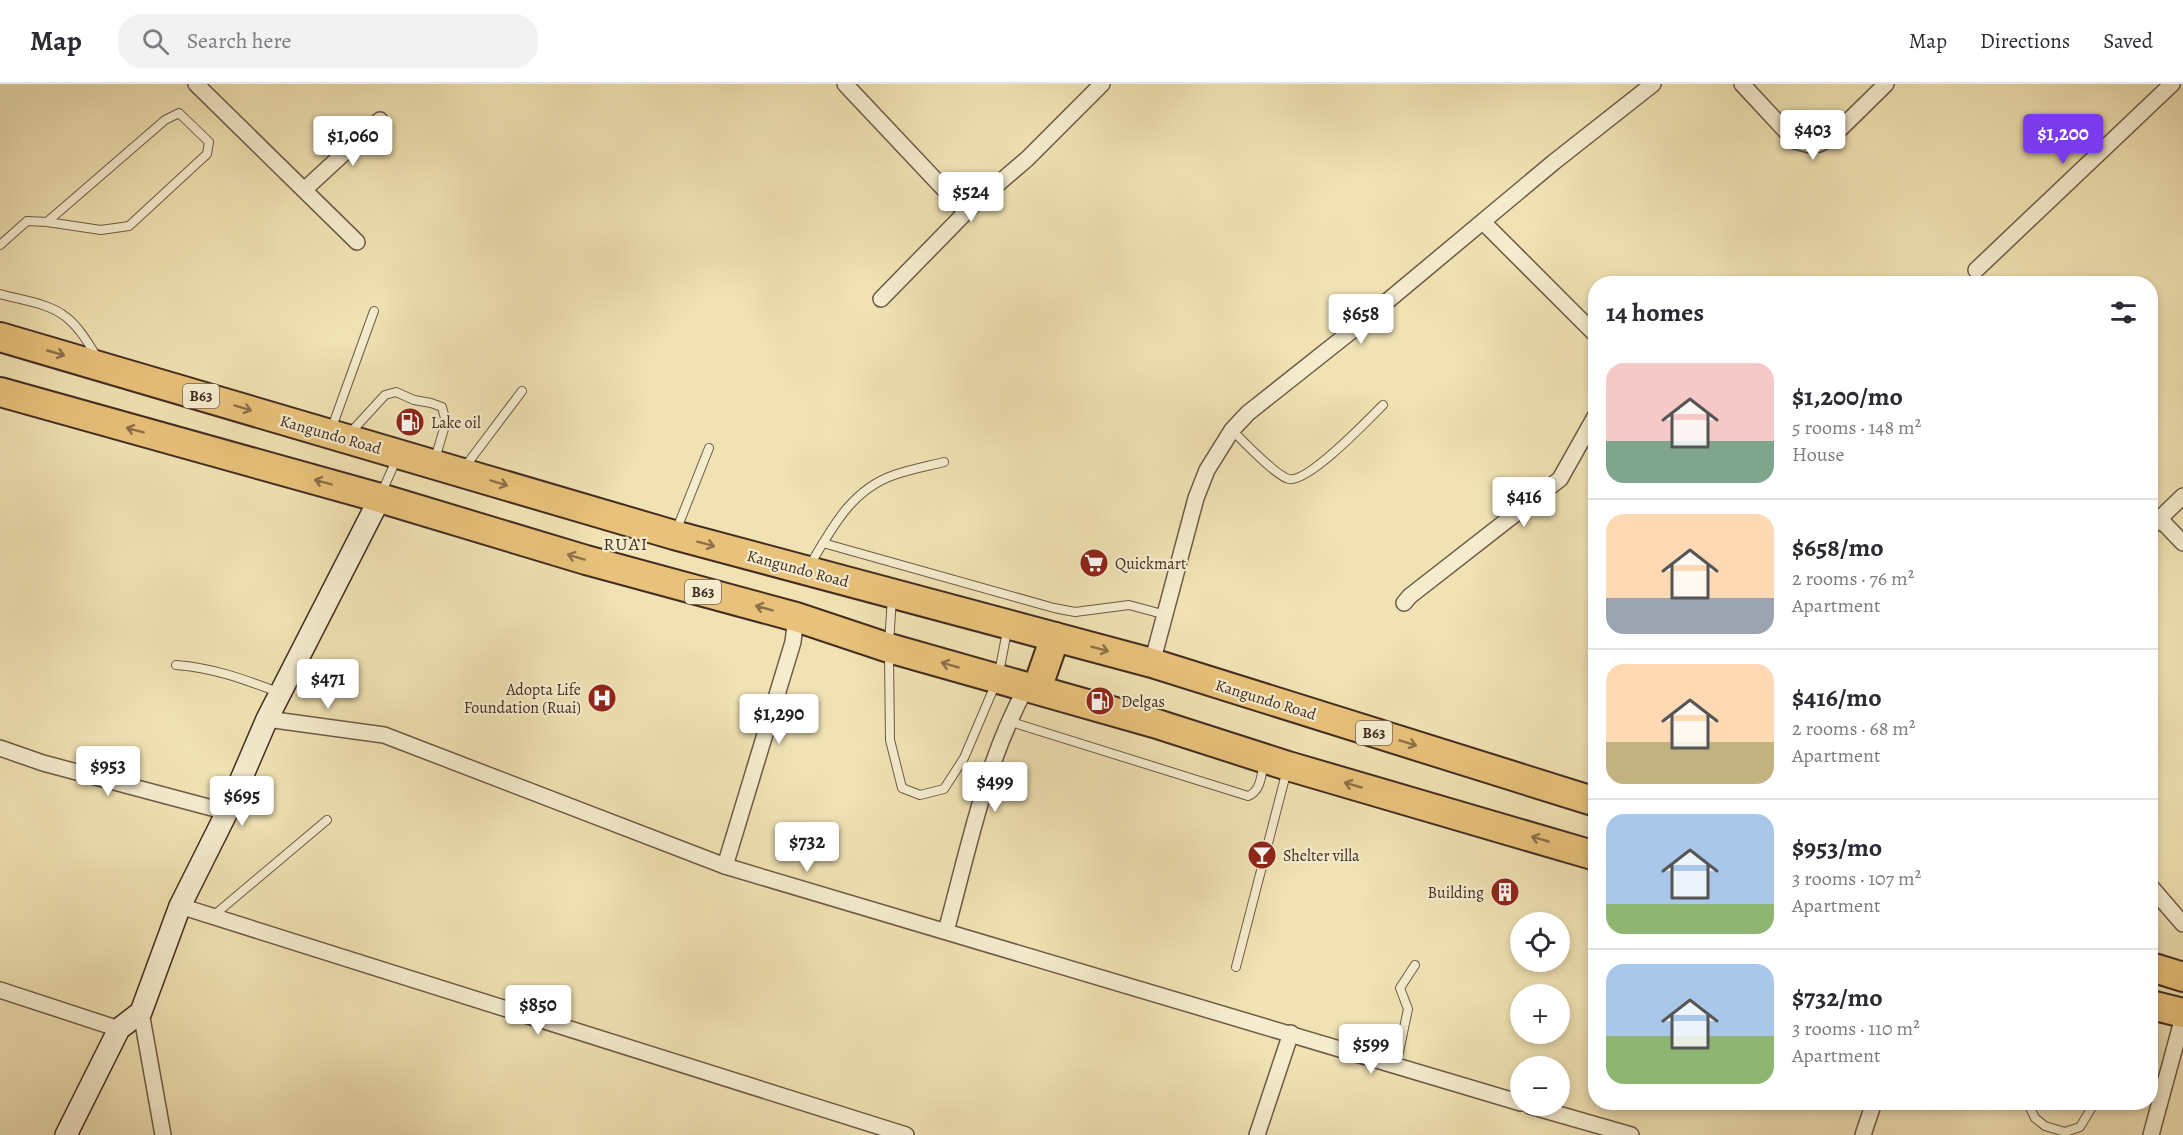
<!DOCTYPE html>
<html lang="en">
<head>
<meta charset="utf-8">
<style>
  :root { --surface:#fff; --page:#f2f2f3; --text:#2b2b33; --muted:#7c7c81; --line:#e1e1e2; --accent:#7c3aed }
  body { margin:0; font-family:Alegreya,serif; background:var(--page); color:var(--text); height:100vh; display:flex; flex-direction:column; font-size:22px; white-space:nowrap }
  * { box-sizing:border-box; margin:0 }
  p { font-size:20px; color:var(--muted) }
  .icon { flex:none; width:33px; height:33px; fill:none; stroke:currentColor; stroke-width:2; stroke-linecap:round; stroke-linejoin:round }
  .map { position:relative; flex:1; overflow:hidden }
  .side { position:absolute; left:1588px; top:192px; width:570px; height:834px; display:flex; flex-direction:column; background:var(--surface); border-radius:24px; box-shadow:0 3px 9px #0003 }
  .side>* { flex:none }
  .controls { position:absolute; left:1510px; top:828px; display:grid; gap:12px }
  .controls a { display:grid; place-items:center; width:60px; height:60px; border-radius:50%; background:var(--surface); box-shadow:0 3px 9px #0003; font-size:30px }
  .price { position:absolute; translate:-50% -51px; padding:0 14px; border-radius:6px; background:#fff; color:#222; font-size:20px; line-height:39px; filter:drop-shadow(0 2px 3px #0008) }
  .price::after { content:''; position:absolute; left:50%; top:36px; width:18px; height:14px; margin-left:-9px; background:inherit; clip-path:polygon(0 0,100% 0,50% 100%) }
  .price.active { background:var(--accent); color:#fff }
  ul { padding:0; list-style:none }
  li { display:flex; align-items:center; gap:18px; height:150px; padding:0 18px }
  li+li { border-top:2px solid var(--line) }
  li span { display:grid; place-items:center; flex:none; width:168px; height:120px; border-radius:18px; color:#555 }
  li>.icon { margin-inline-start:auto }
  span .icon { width:72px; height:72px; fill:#fffc; stroke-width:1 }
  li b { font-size:26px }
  h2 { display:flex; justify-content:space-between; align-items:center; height:72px; padding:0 18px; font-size:26px }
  header { display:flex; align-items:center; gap:36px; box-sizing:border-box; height:84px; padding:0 30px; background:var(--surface); border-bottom:2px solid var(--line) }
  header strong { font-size:28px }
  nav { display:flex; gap:33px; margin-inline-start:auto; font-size:21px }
  .search { width:420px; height:54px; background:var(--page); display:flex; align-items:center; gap:15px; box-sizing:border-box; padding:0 21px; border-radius:24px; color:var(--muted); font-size:22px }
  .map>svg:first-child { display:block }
</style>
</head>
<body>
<header>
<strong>Map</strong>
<div class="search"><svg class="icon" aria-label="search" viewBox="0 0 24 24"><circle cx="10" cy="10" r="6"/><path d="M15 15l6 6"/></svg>Search here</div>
<nav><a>Map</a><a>Directions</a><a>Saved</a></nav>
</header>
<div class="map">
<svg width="2183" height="1051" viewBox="0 0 2183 1051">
  <rect width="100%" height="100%" fill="#f0e2b3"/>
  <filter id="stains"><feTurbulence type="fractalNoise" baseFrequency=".00333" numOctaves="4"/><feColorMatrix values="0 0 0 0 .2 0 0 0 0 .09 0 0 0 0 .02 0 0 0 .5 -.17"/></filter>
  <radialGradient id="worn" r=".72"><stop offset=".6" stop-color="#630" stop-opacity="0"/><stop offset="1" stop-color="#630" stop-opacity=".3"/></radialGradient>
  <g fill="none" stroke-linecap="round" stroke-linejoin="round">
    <!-- lane casing -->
    <g stroke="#6e5a46" stroke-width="10">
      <g id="lane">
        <polyline points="0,161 27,137 47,138 101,146 129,142 207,70 209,58 179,29 165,36 47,138"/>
        <path d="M0,210C20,216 49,219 66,233C79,243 88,259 97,273"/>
        <polyline points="331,346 374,227"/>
        <path d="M1232,346C1243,357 1276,392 1289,395C1308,399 1368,336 1383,321"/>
        <polyline points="351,348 385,311 396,308 414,316 431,319 442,323 446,338 435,375"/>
        <polyline points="464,384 522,307"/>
        <polyline points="381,410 397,374"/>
        <polyline points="676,447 709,364"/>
        <polyline points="823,459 1054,524 1075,528 1129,521 1166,531"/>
        <path d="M810,481C832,444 851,406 894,391C911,385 928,382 944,378"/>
        <polyline points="889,559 892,514"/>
        <polyline points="889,571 890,656 902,704 920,711 944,705 964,674 998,594 1007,547"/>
        <path d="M176,581C214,584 243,595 278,608"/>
        <path d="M1008,637L1248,712C1261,707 1261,692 1264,679"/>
        <polyline points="213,832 327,736"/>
        <polyline points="1236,883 1287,686"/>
        <polyline points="1396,982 1408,925 1400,904 1415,881"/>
        <polyline points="2027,1018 2035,1034 2045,1042 2065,1048 2080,1043 2095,1018"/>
      </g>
    </g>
    <!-- street casing -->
    <g stroke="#6e5a46" stroke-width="18">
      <g id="street">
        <polyline points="196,0 357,158"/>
        <polyline points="845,0 959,121 971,123 1027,75 1102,0"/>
        <polyline points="1742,0 1795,57 1810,61 1819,60 1830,55 1886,0"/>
        <polyline points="304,106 380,36"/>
        <polyline points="1484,139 1596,251"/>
        <polyline points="1976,186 2172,0"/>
        <polyline points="881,215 971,123"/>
        <polyline points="2160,435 2183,459"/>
        <polyline points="2151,443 2183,412"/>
        <polyline points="1404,519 1410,512 1560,395 1596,331"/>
        <polyline points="1152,579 1196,414 1207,386 1232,346 1248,329 1354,245 1554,78 1653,0"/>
        <polyline points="267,635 384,651 725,782 1521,1019"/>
        <polyline points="0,664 43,679 227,728"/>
        <polyline points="725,782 793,558 796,533"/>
        <polyline points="2151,803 2183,840"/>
        <polyline points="180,822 906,1051"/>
        <path d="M946,847C969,764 985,678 1027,602"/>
        <polyline points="0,906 119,945"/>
        <polyline points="141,928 163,1051"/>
        <polyline points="1530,1022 1631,1051"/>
        <polyline points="1257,1051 1291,949"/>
        <polyline points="1863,1051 1874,1018"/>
        <polyline points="2151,1051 2183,933"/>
      </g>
    </g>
    <!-- secondary casing -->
    <g stroke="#432c21" stroke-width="24">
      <polyline id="secondary" points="66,1051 119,945 141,928 180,822 227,728 267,635 380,414"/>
    </g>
    <!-- highway casing -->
    <g stroke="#432c21" stroke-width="32">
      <g id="highway">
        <polyline points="0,253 674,451 1152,579 1596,718"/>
        <polyline points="0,308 380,414 586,476 796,533 889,564 1154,639 1288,682 1596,772"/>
        <polyline points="1037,605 1055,553"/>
        <polyline points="2151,883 2183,893"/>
        <polyline points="2151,921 2183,929"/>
      </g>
    </g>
    <!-- lane -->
    <use href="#lane" stroke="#f5ecce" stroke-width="8"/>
    <!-- street -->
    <use href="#street" stroke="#f5ecce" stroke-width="15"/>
    <!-- secondary -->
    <use href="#secondary" stroke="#f5ecce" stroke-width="21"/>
    <!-- highway -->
    <use href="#highway" stroke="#e8c17a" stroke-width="28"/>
  </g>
  <!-- one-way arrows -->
  <defs><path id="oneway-shaft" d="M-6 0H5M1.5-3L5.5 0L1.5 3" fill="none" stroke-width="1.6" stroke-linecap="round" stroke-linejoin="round" transform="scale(1.5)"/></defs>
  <g stroke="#8d6f49">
    <use href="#oneway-shaft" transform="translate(56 269) rotate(16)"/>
    <use href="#oneway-shaft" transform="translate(243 324) rotate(17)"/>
    <use href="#oneway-shaft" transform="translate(135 346) rotate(-165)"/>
    <use href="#oneway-shaft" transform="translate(323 398) rotate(-165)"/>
    <use href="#oneway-shaft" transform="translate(499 399) rotate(17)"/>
    <use href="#oneway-shaft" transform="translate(706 460) rotate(15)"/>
    <use href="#oneway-shaft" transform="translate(576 473) rotate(-163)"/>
    <use href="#oneway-shaft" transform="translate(764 524) rotate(-165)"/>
    <use href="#oneway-shaft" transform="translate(1100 565) rotate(15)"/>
    <use href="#oneway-shaft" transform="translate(950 581) rotate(-164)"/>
    <use href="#oneway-shaft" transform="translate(1408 659) rotate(17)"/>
    <use href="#oneway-shaft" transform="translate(1353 701) rotate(-164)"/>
    <use href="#oneway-shaft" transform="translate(1540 755) rotate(-164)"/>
  </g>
  <!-- icons -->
  <defs>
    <g id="fuel-disc" transform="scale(1.5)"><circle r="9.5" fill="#8f2418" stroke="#f5ecce"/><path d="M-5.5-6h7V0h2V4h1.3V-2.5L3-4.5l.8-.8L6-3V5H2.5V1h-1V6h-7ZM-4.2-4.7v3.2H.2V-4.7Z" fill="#fff"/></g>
    <g id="supermarket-disc" transform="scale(1.5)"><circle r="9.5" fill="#8f2418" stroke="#f5ecce"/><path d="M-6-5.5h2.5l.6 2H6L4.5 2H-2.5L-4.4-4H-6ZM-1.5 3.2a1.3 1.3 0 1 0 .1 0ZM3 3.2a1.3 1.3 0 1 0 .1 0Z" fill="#fff"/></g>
    <g id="hospital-disc" transform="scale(1.5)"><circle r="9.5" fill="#8f2418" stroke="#f5ecce"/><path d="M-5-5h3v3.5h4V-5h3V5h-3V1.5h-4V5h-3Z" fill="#fff"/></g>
    <g id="bar-disc" transform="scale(1.5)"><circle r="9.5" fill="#8f2418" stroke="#f5ecce"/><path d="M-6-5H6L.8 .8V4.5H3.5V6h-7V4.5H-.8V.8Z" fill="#fff"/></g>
    <g id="building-disc" transform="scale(1.5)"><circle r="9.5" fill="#8f2418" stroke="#f5ecce"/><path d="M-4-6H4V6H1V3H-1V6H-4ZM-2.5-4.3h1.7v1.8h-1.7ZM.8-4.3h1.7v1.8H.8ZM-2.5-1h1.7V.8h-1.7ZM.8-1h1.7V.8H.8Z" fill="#fff"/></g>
  </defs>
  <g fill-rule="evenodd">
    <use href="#fuel-disc" x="410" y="338"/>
    <use href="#supermarket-disc" x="1094" y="479"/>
    <use href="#hospital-disc" x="602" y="614"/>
    <use href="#fuel-disc" x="1100" y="617"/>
    <use href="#bar-disc" x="1262" y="771"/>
    <use href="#building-disc" x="1505" y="808"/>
  </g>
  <g text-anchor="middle" stroke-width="4.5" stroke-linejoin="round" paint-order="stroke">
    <!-- shield labels -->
    <g fill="#f5ecce" stroke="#786655" stroke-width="1.5">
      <rect x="183" y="300" width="36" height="24" rx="4.5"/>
      <rect x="685" y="496" width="36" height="24" rx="4.5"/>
      <rect x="1356" y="637" width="36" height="24" rx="4.5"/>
    </g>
    <g font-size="15" font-weight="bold" fill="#432c21">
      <text x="201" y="317">B63</text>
      <text x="703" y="513">B63</text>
      <text x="1374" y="654">B63</text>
    </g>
    <!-- poi labels -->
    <g font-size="16" fill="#432c21" stroke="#f5ecce" text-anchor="start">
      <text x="431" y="344">Lake oil</text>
      <text x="1115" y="485">Quickmart</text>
      <text x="581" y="611" text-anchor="end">Adopta Life<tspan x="581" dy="18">Foundation (Ruai)</tspan></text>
      <text x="1121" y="623">Delgas</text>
      <text x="1283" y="777">Shelter villa</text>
      <text x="1484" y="814" text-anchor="end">Building</text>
    </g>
    <!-- street labels -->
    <g font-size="16" fill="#432c21" stroke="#f5ecce">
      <text transform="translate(331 350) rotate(16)" y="6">Kangundo Road</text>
      <text transform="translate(798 484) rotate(15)" y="6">Kangundo Road</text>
      <text transform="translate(1266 615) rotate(17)" y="6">Kangundo Road</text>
    </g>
    <!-- neighbourhood labels -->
    <g font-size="18" letter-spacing="1.5" fill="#432c21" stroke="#f5ecce">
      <text x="626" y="466">RUAI</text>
    </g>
  </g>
  <rect width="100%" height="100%" filter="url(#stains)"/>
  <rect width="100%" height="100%" fill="url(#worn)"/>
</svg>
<div class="controls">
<a><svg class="icon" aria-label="locate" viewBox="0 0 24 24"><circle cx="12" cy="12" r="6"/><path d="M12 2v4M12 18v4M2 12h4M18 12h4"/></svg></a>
<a>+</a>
<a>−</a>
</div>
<b class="price" style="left:1813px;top:77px">$403</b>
<b class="price active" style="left:2063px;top:81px">$1,200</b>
<b class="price" style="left:353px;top:83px">$1,060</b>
<b class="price" style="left:971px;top:139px">$524</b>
<b class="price" style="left:1361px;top:261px">$658</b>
<b class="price" style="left:1524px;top:444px">$416</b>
<b class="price" style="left:328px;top:626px">$471</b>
<b class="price" style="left:779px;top:661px">$1,290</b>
<b class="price" style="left:108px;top:713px">$953</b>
<b class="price" style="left:995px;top:729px">$499</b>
<b class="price" style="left:242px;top:743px">$695</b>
<b class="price" style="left:807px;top:789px">$732</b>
<b class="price" style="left:538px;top:952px">$850</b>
<b class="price" style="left:1371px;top:991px">$599</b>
<section class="side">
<h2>14 homes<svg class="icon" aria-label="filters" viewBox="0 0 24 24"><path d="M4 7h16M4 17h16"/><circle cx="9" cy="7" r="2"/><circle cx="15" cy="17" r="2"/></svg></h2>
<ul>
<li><span style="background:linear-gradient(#f6c9c9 65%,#7fa58c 0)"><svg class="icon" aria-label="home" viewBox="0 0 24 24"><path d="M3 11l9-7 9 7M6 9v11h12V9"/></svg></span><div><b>$1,200/mo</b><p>5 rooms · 148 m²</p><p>House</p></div></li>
<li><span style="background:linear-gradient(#ffd9b3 70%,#9aa5b1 0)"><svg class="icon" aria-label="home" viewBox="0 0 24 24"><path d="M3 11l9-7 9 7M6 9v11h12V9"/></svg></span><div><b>$658/mo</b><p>2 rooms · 76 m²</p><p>Apartment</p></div></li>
<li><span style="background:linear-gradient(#ffd9b3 65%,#c2b280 0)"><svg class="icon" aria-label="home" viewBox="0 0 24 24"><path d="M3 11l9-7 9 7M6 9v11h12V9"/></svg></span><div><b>$416/mo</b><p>2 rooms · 68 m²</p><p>Apartment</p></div></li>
<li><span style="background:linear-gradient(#a9c7e8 75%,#8fb573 0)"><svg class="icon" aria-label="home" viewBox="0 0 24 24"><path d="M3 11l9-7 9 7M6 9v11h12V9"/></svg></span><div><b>$953/mo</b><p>3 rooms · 107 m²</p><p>Apartment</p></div></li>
<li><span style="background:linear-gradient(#a9c7e8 60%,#8fb573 0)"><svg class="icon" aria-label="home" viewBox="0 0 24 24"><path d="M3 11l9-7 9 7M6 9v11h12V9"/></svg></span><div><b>$732/mo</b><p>3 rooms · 110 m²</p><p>Apartment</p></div></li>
</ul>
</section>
</div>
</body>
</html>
